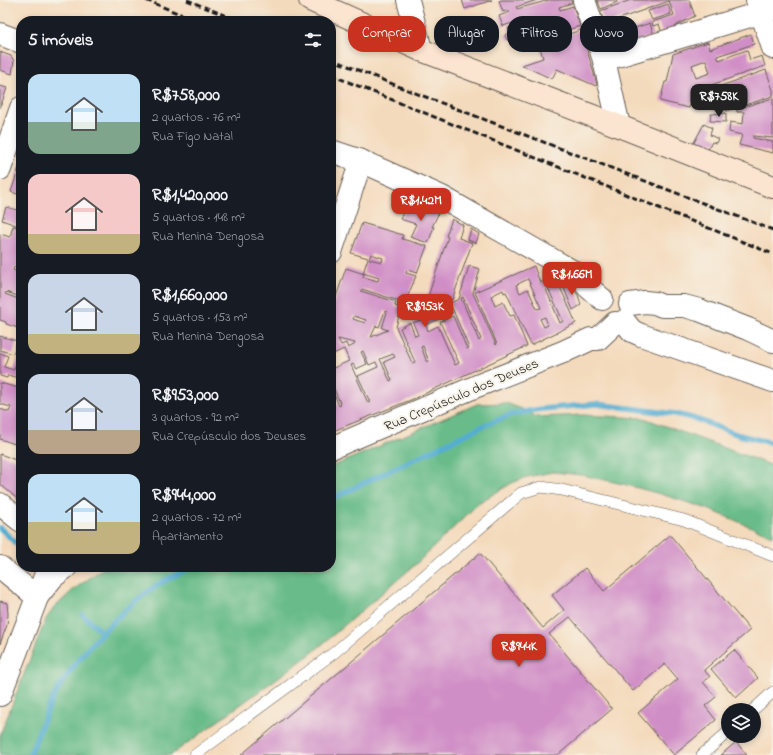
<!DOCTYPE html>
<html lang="pt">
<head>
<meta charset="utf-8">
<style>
  :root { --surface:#171b24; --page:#242831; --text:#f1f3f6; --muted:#9ea1a6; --accent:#c8321e }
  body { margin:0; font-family:"Indie Flower",sans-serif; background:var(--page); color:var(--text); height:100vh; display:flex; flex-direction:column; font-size:15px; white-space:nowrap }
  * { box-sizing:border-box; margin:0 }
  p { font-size:13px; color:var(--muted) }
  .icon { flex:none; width:22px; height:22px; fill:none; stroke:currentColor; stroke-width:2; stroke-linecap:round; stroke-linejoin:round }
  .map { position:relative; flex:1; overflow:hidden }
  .side { position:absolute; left:16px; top:16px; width:320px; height:556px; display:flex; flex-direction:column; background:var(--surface); border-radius:16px; box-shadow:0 2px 6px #0003 }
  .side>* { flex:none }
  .guide { position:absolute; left:348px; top:16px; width:365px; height:36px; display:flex; gap:8px }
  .buttons { position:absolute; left:721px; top:703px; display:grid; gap:8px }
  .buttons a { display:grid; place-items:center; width:40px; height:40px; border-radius:50%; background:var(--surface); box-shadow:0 2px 6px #0003; font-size:20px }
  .price { position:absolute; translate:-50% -34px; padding:0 9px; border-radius:8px; background:var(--accent); color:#fff; font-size:13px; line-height:26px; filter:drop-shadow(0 1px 2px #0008) }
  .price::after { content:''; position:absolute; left:50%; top:24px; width:12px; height:9px; margin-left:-6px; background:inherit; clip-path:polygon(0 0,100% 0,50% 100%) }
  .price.selected { background:#222; color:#fff }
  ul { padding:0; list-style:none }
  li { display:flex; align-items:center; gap:12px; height:100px; padding:0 12px }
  li span { display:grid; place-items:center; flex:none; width:112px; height:80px; border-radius:12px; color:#555 }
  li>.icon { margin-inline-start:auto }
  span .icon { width:48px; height:48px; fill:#fffc; stroke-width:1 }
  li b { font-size:17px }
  h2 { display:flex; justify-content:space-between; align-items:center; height:48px; padding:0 12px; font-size:17px }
  .pill { padding:0 14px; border-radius:16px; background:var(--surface); box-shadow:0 2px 6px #0003; font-size:14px; line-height:36px }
  .pill.selected { background:var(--accent); color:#fff }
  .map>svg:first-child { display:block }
</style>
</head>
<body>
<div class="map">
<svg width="773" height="755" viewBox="0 0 773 755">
  <rect width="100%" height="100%" fill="#f7f3e8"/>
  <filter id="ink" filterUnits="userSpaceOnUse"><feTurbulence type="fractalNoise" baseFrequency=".025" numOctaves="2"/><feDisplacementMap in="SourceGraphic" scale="8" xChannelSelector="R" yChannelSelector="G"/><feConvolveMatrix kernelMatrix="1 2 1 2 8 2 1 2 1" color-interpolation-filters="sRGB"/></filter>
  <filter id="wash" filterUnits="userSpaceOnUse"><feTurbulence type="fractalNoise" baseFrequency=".012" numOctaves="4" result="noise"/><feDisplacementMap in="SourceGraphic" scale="16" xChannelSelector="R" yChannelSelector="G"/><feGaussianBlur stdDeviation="0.9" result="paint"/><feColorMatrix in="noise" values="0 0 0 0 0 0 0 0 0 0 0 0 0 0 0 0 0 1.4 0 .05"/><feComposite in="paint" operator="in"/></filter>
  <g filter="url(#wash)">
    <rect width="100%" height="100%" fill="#f4dabc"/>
    <!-- forest -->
    <polygon fill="#69bc89" stroke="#426c52" points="506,403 522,409 537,417 583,415 644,418 773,466 773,536 708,509 664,495 623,484 582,475 553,472 527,477 512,483 480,502 415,565 312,653 171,755 0,755 0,735 46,619 54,608 73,590 105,567 331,567 331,467 477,404"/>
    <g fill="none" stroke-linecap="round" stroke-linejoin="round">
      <!-- stream -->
      <g stroke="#55add2" stroke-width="5.5">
        <polyline points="331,499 485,425 513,414 541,409 597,404 676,414 696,419 739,435 773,443"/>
        <polyline points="0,528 21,548"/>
        <polyline points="83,615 103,633"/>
        <path d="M30,755C38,736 44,716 53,698C74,659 122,608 159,584C169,578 181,573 191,567"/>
      </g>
    </g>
    <g id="blocks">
      <!-- building -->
      <g fill="#d08ec6" fill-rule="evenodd">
        <polygon points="462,0 492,0 465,9"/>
        <polygon points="502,0 537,0 516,7 517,9 549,0 571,0 572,3 559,7 560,10 573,6 580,26 562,32 559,22 552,25 555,35 538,41 539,44 523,49 518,36 507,40 505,35 510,33 508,28 517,25 516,22 503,26 499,16 510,12 509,10 503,12 499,1"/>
        <polygon points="597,0 616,0 617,2 601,9"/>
        <polygon points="631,0 689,0 695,16 677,25 678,28 662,33 659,24 653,26 652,22 674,15 669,1 605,24 600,11"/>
        <polygon points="668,4 671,14 652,20 648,11"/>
        <polygon points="650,23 654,36 618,46 614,35"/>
        <polygon points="581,30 597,84 596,86 557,69 552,79 522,65 543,58 539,44"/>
        <path d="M751,34L754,44L717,56L719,60L747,50L750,60L762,56L765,66L700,89L701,93L766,70L773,90V96L726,111L723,98L705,105L691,102L689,108L660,101L665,82H667L673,54L708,42L710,49ZM706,60L710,73L696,78L692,65Z"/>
        <polygon points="0,52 11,56 14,61 12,74 0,70"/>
        <polygon points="0,86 7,88 0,108"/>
        <polygon points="773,98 773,138 753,136 753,138 773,142 773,153 739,145 742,135 729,132 730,122 743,124 744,112 737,112 737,109"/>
        <polygon points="726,113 726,122 710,121 711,114"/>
        <polygon points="704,124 712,128 710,135 718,139 716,143 712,142 704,157 690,150"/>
        <polygon points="21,161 21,195 11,192"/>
        <polygon points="426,204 439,212 432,227 434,227 428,243 410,237 416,224 400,219 406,206 423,212"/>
        <polygon points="6,207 21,211 21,227 2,220"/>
        <polygon points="452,219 463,225 459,238 472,243 452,300 439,295 435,310 427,307 425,312 419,310 421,304 425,305 448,237 446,236"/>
        <path d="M362,223L403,235L402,239L427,246L417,273L407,270L406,273L416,276L405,303L362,289L361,291L396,302L395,306L401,308L396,327L412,363L415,362L400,328L410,323L415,336L418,335L413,323L423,319L421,315L448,304L452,313L426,325L428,331L438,326L455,365L459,363L440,322L453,316L467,349L469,348L450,303L459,299L469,266L480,269L473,293L496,345L497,344L475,292L534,266L540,283L545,281L543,275L549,273L555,276L576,323L531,345L506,292L504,293L503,290L491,296L495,306L503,302L510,316L514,315L527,346L413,399L333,431L331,427V387L339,406L341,405L331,382V369L349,361L344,349L331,355V311L346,268L364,274L363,277L378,281L379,278L363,273L368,258L351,253ZM371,254L383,258L382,262L369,259ZM528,279L541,308L537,309L528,289L520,293L516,285ZM547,286L563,321L560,323L545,287ZM463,297L481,339L479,341L461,298ZM385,311L387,312L382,328L388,330L371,337L376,326L379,327ZM354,316L366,320L365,323L353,319ZM545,317L548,325L544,327L540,319ZM338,339L355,343L354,345L348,348L346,343L341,345ZM423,346L429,361L427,362L421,347ZM363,351L369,365L376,362L378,367L358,376L370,402L368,403L351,365L353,364L356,369L367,364L361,352ZM393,354L395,357L384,362L392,380L390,381L380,359Z"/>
        <polygon points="13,226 21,228 21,269 14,267 13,270 21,273 21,297 6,292 5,294 21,300 21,329 6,324 6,322 0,320 0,234 10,237"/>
        <polygon points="471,229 479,234 476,243 468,240"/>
        <polygon points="567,283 572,286 578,295 581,305 573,310 563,286"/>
        <polygon points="0,336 17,341 13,354 0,350"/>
        <polygon points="0,353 8,356 4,367 14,370 19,356 21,356 21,379 8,375 7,378 0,376"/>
        <polygon points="0,383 19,388 19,387 21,388 21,446 0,439 0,409 9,412 11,407 0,404"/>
        <polygon points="0,454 21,462 21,502 0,484"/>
        <polygon points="670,535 750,630 704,670 710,677 703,682 716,697 705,706 716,720 674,755 638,713 678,679 665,664 633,691 570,617 549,634 612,709 558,755 241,755 480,553 543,628 564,610 552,595 585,568 604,591"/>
        <polygon points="0,601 7,603 8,614 7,625 0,644"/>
        <polygon points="734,650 758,678 736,698 711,669"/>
        <polygon points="736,742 747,755 721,755"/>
      </g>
    </g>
  </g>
  <g filter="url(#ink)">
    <use href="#blocks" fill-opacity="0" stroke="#685e54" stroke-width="1"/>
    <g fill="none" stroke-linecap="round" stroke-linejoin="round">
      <!-- lane casing -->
      <g stroke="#685e54" stroke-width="12">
        <g id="lane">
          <polyline points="753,710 773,692"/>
          <polyline points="195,755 335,652 521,493 541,487 562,490 684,520 773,556"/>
          <polyline points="702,755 728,732"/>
        </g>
      </g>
      <!-- street casing -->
      <g stroke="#685e54" stroke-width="24">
        <g id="street">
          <polyline points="408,0 421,50"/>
          <polyline points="584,0 604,60 619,126"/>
          <polyline points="757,0 773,48"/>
          <polyline points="0,34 21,42"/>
          <polyline points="604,60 773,9"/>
          <polyline points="331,151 361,161 442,197 579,275 584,279 588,287 602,299"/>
          <polyline points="0,169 21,108"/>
          <polyline points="331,252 361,161"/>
          <polyline points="630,304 645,302 655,303 662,306 684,306 699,310 748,329 773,341"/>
          <polyline points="624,321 632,331 641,335 773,381"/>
          <polyline points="331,448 477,386 563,352 591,339 598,339 615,323"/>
          <polyline points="0,504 21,521"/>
          <polyline points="0,567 37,597 53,577 66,567"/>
          <polyline points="0,695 44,579 48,567"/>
        </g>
      </g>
      <!-- secondary casing -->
      <g stroke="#685e54" stroke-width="24">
        <polyline id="secondary" points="310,0 421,50 619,126 773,187"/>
      </g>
      <!-- lane -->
      <use href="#lane" stroke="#fff" stroke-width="11"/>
      <!-- street -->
      <use href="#street" stroke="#fff" stroke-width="22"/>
      <!-- secondary -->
      <use href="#secondary" stroke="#fce5d0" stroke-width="22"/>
      <!-- rail -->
      <g stroke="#1c1c1c" stroke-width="3" stroke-dasharray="6 3" stroke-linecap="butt">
        <polyline points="146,0 197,21"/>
        <polyline points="187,0 239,21"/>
        <polyline points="331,59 405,89 773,230"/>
        <polyline points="331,75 773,254"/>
      </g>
    </g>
  </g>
  <g text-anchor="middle" stroke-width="4" stroke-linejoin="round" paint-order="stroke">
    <!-- street labels -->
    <g font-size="14" fill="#1c1c1c" stroke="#f7f3e8">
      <text transform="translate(461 394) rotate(-23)" y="5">Rua Crepúsculo dos Deuses</text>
    </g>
  </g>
</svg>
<div class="buttons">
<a><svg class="icon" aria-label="layers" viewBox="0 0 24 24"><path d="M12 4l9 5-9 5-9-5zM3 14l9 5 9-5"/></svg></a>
</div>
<b class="price selected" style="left:719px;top:118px">R$758K</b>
<b class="price" style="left:421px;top:222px">R$1.42M</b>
<b class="price" style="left:572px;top:296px">R$1.66M</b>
<b class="price" style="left:425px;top:328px">R$953K</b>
<b class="price" style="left:519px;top:668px">R$944K</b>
<div class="guide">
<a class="pill selected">Comprar</a>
<a class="pill">Alugar</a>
<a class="pill">Filtros</a>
<a class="pill">Novo</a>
</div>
<section class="side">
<h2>5 imóveis<svg class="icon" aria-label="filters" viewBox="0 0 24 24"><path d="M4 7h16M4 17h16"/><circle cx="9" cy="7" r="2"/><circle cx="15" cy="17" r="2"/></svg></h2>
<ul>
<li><span style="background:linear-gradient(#bfe0f5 60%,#7fa58c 0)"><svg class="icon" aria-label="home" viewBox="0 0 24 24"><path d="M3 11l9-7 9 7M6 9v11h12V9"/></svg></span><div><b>R$758,000</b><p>2 quartos · 76 m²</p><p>Rua Figo Natal</p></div></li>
<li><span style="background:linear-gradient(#f6c9c9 75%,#c2b280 0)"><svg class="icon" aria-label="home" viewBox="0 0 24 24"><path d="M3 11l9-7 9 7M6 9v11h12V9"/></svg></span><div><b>R$1,420,000</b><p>5 quartos · 148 m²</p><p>Rua Menina Dengosa</p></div></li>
<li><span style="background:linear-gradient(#c9d6e8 75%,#c2b280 0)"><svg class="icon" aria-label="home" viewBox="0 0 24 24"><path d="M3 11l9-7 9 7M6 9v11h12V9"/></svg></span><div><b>R$1,660,000</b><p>5 quartos · 153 m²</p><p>Rua Menina Dengosa</p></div></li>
<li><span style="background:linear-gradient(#c9d6e8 70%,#b9a48a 0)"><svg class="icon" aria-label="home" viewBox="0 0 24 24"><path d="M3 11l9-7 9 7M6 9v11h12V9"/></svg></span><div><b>R$953,000</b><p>3 quartos · 92 m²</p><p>Rua Crepúsculo dos Deuses</p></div></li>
<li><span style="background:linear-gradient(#bfe0f5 60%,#c2b280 0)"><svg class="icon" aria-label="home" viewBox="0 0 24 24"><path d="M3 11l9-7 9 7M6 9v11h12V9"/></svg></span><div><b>R$944,000</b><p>2 quartos · 72 m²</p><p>Apartamento</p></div></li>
</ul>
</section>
</div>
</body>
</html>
